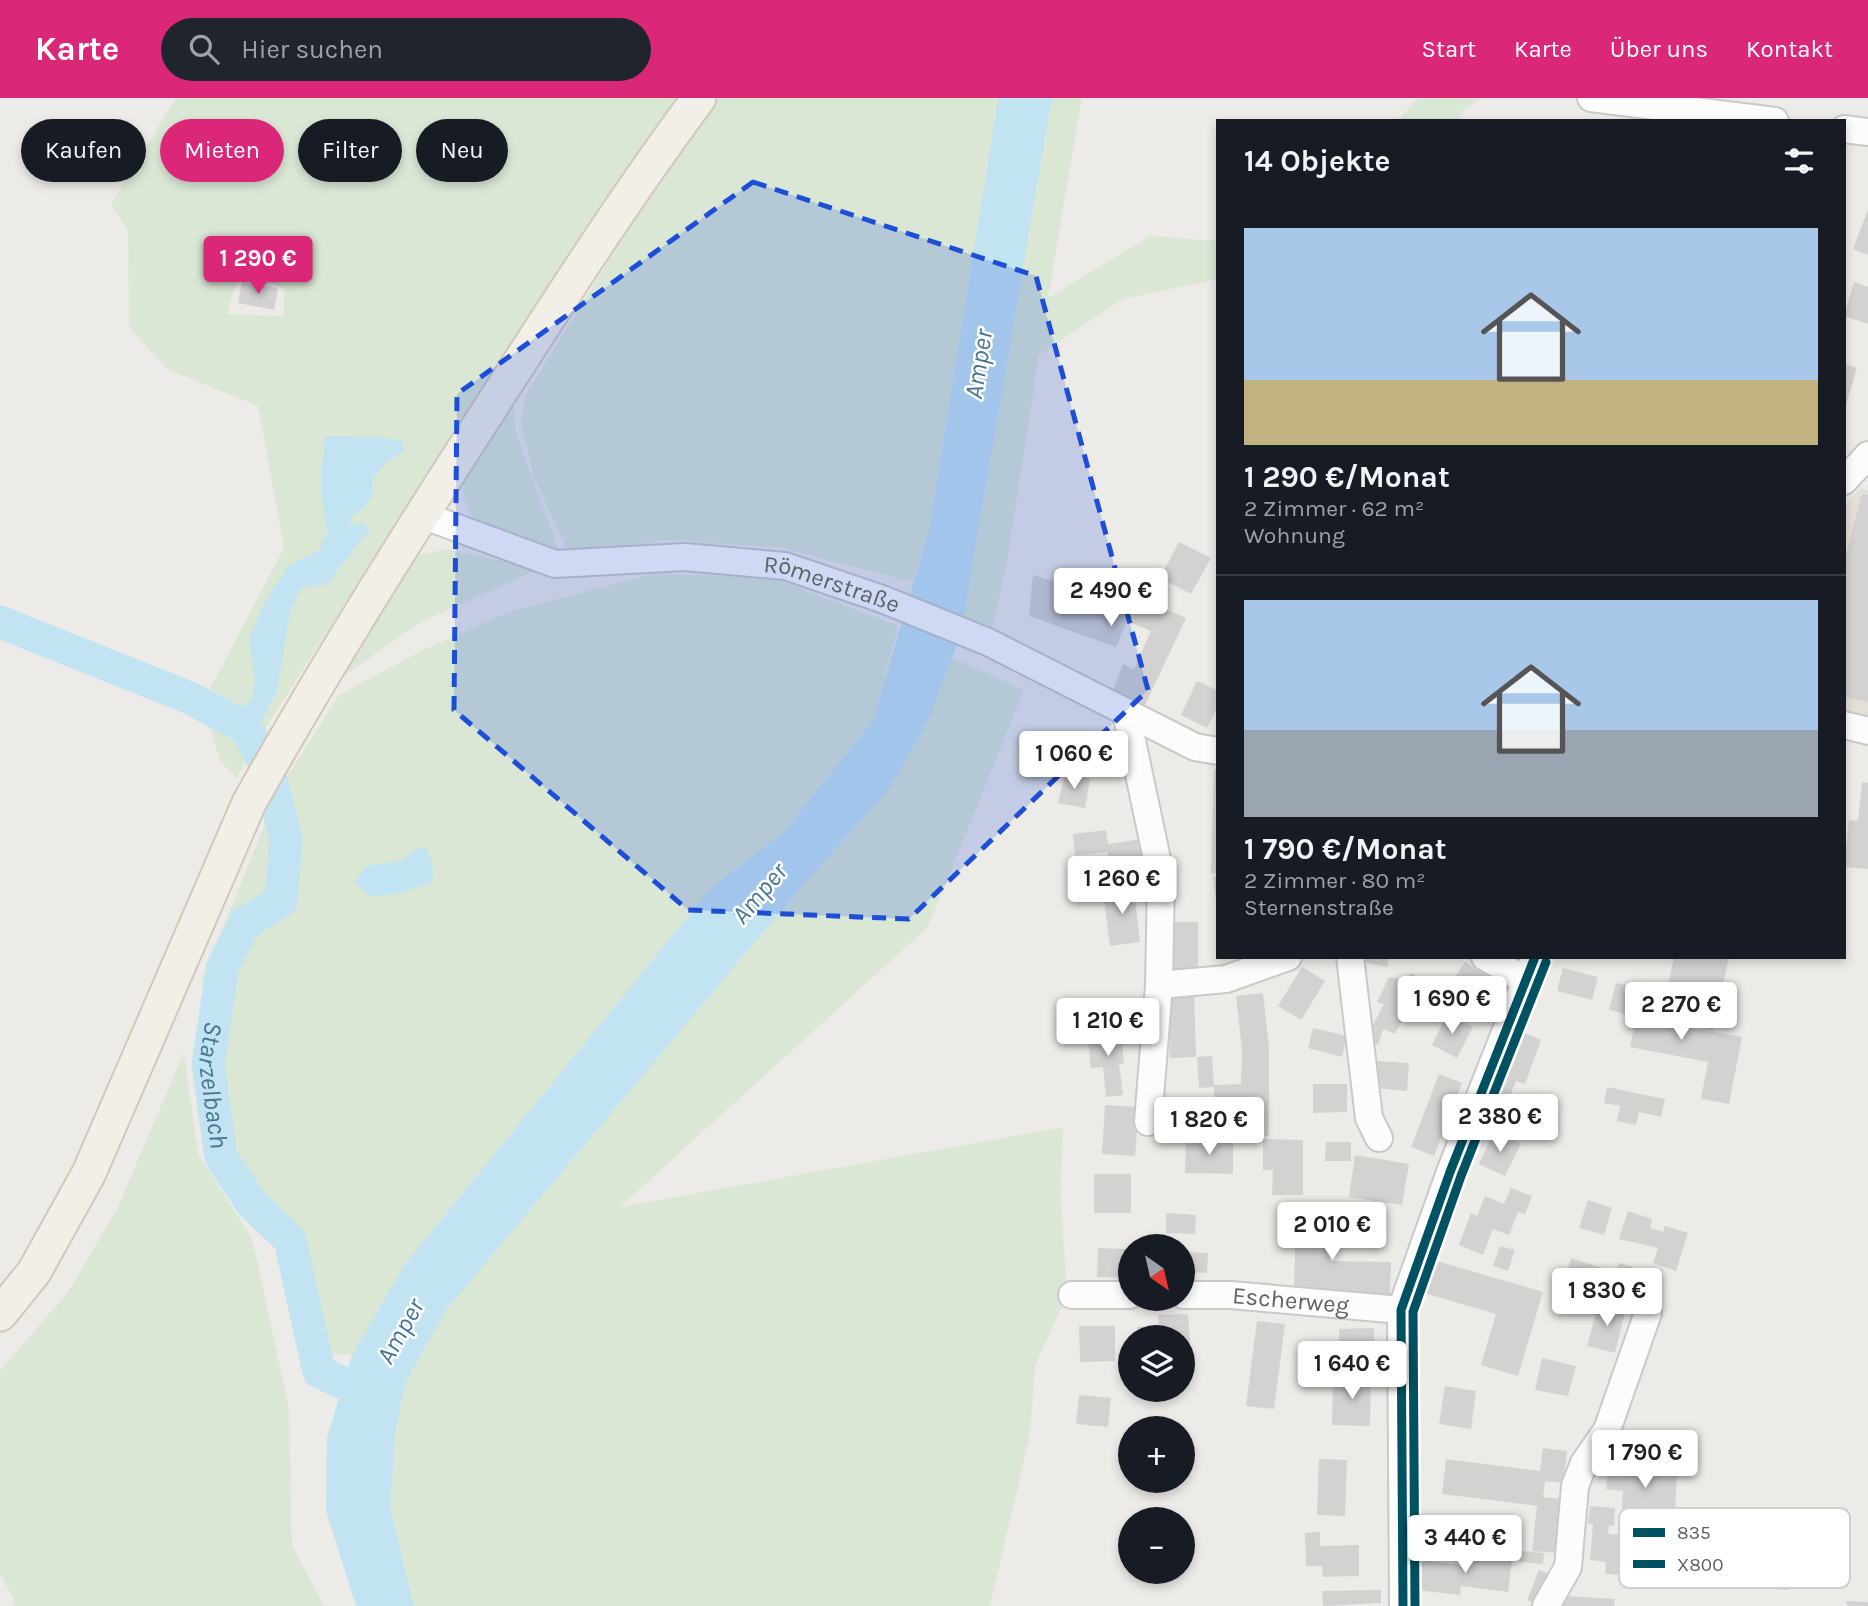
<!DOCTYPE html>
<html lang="de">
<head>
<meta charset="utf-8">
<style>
  :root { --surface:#171b24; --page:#20242c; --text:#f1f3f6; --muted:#9ea1a6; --line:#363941; --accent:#db2777 }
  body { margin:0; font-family:Karla,sans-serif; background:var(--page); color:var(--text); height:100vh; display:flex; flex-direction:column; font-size:26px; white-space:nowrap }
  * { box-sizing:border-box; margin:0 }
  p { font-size:23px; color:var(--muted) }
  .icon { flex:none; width:38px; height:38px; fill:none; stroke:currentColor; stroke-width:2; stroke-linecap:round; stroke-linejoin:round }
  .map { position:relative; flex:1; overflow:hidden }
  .drawer { position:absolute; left:1216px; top:21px; width:630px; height:840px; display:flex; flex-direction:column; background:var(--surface); border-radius:0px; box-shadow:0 4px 10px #0003 }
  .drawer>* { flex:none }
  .top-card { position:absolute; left:21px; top:21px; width:665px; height:63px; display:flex; gap:14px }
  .needle { width:46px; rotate:146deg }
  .fabs { position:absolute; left:1118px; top:1136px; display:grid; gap:14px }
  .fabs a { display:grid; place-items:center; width:77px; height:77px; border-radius:50%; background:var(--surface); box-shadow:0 4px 10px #0003; font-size:35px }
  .price { position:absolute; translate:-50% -60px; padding:0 16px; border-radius:7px; background:#fff; color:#222; font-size:23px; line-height:46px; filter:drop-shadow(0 2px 4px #0008) }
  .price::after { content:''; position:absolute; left:50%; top:42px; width:21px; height:16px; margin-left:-10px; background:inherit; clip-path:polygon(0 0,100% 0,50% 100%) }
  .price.selected { background:var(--accent); color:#fff }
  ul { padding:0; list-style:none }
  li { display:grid; align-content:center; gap:14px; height:371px; padding:0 28px }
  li+li { border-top:2px solid var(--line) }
  li span { display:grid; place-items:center; height:217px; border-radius:0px; color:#555 }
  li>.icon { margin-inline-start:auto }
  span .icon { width:126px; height:126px; fill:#fffc; stroke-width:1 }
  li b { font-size:30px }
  h2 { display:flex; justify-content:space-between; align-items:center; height:84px; padding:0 28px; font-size:30px }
  .chip { padding:0 24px; border-radius:32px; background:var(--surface); box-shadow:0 4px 10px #0003; font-size:24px; line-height:63px }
  .chip.selected { background:var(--accent); color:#fff }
  header { display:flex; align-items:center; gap:42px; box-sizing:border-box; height:98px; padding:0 35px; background:var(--accent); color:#fff }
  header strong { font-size:33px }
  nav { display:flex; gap:38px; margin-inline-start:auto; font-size:24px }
  .search { width:490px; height:63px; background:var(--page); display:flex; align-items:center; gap:18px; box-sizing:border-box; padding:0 24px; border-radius:38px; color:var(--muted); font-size:26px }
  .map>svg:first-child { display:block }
</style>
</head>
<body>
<header>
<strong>Karte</strong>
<div class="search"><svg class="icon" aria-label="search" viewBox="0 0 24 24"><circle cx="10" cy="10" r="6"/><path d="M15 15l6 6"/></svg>Hier suchen</div>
<nav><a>Start</a><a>Karte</a><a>Über uns</a><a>Kontakt</a></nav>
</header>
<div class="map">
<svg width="1868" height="1508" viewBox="0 0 1868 1508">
  <rect width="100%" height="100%" fill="#edebe8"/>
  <!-- commercial -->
  <polygon fill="#e5e0d7" points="1861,390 1868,392 1868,623 1845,619 1844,407"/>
  <!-- green -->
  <g fill="#dae7d5" fill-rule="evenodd">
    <path d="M176,0H683L500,262L262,636L205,600L284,450L258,308L167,271L129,229L128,133L111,106ZM240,171L284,191V218L227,216Z"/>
    <polygon points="715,0 998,0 929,432 912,484 782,450 668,442 569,455 534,379 521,326 525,298 688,34"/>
    <polygon points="1052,0 1082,0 1048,200 1150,138 1218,143 1218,181 1123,201 1039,257 1007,464 992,531 964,519"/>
    <polygon points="1418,0 1481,0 1462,13 1459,23 1397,23"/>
    <polygon points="514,308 515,332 559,453 489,434 471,418 464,400 463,380"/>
    <polygon points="445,451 539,471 421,524 326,590 399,478 418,458"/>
    <polygon points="653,476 770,479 898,528 873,622 784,734 712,789 405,1166 352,1257 331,1256 301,1137 260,1094 231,1052 214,966 211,900 201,883 272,709 283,685 339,597 423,552 509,514"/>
    <polygon points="952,560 1024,592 928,829 620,1109 1063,1029 1061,1101 1067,1197 1035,1268 1030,1337 990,1508 414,1508 390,1409 395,1338 405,1286 446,1212 804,786 889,691 926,628"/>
    <polygon points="206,616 252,652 236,680 220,663"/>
    <polygon points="184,954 198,1056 252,1140 289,1310 292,1447 324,1508 13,1508 14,1500 0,1477 0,1273 68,1194 117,1111"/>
  </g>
  <!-- water -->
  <g fill="#c2e3f1">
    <polygon points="998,0 1052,0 964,519 952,560 926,628 889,691 804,786 446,1212 405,1286 395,1338 390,1409 414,1508 356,1508 326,1413 327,1340 352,1257 405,1166 712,789 784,734 873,622 929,432"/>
    <path d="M325,338L378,339L402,343L404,353L389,362L373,380L372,398L364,410L351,419L349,426L363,425L370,431L327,486L302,489L291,510L277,594L250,644L203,612L207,603L237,612L252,602L255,584L249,540L264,506L288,468L320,452L322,442L328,435C319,403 321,371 325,338Z"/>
    <polygon points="414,751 427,751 433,766 432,784 402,795 369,798 355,784 367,767 403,763"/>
  </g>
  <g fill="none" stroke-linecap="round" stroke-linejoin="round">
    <!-- river -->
    <path stroke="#c2e3f1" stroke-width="33" id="s1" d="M0,524L190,600L246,630L268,671L286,741L281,803L245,825L223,868L208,966L221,1059L252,1106L290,1142L319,1274L366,1295"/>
  </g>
  <!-- building -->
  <g fill="#d4d2d1">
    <polygon points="1868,111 1868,157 1853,151"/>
    <polygon points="242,184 278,190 274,212 238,205"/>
    <polygon points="1854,184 1868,189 1868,226 1844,218"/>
    <polygon points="1844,266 1857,270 1845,310 1844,310"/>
    <polygon points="1862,396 1868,397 1868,604 1844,599 1844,464"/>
    <polygon points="1179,444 1211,460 1191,496 1160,480"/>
    <polygon points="1033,477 1120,504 1125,492 1186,520 1145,607 1113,592 1123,566 1134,571 1151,533 1127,523 1116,549 1029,518"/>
    <polygon points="1197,583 1218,593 1218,607 1207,630 1181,617"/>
    <polygon points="1214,671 1218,671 1218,775 1211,775"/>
    <polygon points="1065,676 1090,681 1085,710 1058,705"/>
    <polygon points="1862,684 1868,685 1868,771 1844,769 1849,722 1858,723"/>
    <polygon points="1106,732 1108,746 1142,741 1145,766 1110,771 1108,754 1075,757 1073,736"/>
    <polygon points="1218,778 1218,803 1216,803 1213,779"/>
    <polygon points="1134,789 1140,844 1110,848 1103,793"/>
    <polygon points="1168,824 1198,824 1198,880 1167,879"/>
    <polygon points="1359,859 1389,859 1387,869 1358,863"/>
    <polygon points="1674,859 1729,859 1713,933 1661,922"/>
    <polygon points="1465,864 1493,882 1475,909 1447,891"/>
    <polygon points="1302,869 1325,883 1301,922 1278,908"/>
    <polygon points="1563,870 1598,879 1592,902 1557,893"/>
    <polygon points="1411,875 1420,881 1409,898 1414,901 1395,936 1383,931 1378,947 1366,940 1384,906 1377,904 1389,879 1406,882"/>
    <polygon points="1616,885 1656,895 1649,922 1742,939 1729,1006 1701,1001 1708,964 1630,949 1636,919 1609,912"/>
    <polygon points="1194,894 1196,959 1170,960 1168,895"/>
    <polygon points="1263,895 1269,949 1269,1038 1239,1039 1238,1017 1215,1018 1214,987 1241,986 1242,952 1236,898"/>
    <polygon points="1447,916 1473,929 1457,960 1432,947"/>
    <polygon points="1313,930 1347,938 1342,959 1308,950"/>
    <polygon points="1121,931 1124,965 1119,966 1123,997 1106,999 1103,969 1091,970 1087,935"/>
    <polygon points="1522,934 1541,942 1525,986 1516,983 1501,1020 1491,1017"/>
    <polygon points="1212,958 1214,989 1199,990 1197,959"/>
    <polygon points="1377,963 1409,965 1407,993 1374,990"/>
    <polygon points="1439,976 1462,985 1434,1058 1411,1049"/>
    <polygon points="1313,986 1347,986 1347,1014 1313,1015"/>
    <polygon points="1607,989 1665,1001 1661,1019 1639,1014 1636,1027 1617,1023 1620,1008 1604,1005"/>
    <polygon points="1105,1007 1139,1009 1135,1058 1102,1056"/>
    <polygon points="1494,1033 1521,1046 1505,1078 1479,1066"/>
    <polygon points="1186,1041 1233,1042 1233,1076 1185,1075"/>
    <polygon points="1263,1041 1303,1042 1303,1097 1272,1097 1273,1072 1263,1072"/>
    <polygon points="1326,1044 1351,1044 1351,1063 1325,1063"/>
    <polygon points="1355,1057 1409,1066 1402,1107 1349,1099"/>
    <rect x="1094" y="1076" width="37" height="39"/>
    <polygon points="1511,1090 1532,1098 1525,1116 1518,1114 1509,1137 1493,1131 1483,1157 1459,1147 1471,1115 1477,1118 1485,1098 1504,1106"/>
    <polygon points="1588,1102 1612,1110 1604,1137 1579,1130"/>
    <polygon points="1296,1111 1331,1111 1330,1163 1391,1164 1390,1197 1294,1195"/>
    <polygon points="1628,1113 1652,1121 1650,1130 1663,1134 1665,1128 1688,1135 1676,1173 1653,1165 1658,1150 1619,1141"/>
    <polygon points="1166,1115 1196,1117 1195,1136 1166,1135"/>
    <polygon points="1500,1148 1515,1152 1508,1173 1493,1168"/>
    <polygon points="1098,1150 1130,1151 1130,1180 1097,1179"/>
    <polygon points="1183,1154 1208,1155 1207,1175 1183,1174"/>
    <polygon points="1571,1160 1612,1173 1605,1197 1564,1184"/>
    <polygon points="1437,1163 1543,1194 1518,1278 1481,1267 1496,1216 1427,1196"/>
    <polygon points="1619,1165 1632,1169 1626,1191 1613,1187"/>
    <polygon points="1599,1204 1626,1211 1615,1255 1587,1248"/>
    <polygon points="1188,1216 1190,1243 1183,1243 1183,1239 1138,1239 1137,1229 1159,1228 1158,1217"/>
    <polygon points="1257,1223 1285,1226 1274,1311 1246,1308"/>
    <polygon points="1079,1228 1115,1228 1115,1263 1080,1264"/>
    <polygon points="1374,1230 1374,1268 1340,1269 1339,1231"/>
    <polygon points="1542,1260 1576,1268 1568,1298 1535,1292"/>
    <polygon points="1333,1278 1371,1278 1370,1328 1332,1327"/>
    <polygon points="1445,1288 1476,1293 1471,1331 1439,1326"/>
    <polygon points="1079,1297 1111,1300 1108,1329 1076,1326"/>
    <polygon points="1543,1350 1567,1353 1563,1385 1545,1383 1543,1399 1563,1401 1557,1455 1532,1453 1537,1408 1442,1396 1446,1361 1540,1373"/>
    <polygon points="1319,1361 1347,1362 1345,1418 1317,1417"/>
    <polygon points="1608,1372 1677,1376 1675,1414 1622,1412 1623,1393 1606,1391"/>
    <polygon points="1590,1408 1615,1410 1614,1428 1609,1427 1608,1436 1670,1440 1668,1466 1648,1465 1648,1479 1605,1476 1606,1464 1590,1462 1593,1426 1588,1425"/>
    <polygon points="1320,1434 1320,1448 1359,1447 1359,1478 1323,1479 1322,1468 1306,1468 1305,1435"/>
    <polygon points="1520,1453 1544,1455 1543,1466 1519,1464"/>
    <polygon points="1463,1454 1512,1462 1508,1494 1461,1488 1460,1497 1416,1492 1419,1462 1461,1467"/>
    <polygon points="1773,1461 1790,1463 1788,1492 1770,1491"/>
    <polygon points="1539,1472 1557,1479 1541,1508 1527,1502"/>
    <polygon points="1381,1492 1381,1505 1323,1508 1322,1493"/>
    <polygon points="1565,1498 1615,1501 1614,1508 1555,1508 1557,1504 1564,1505"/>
    <polygon points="1846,1503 1868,1504 1868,1508 1847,1508"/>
  </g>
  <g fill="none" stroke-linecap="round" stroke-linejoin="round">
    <!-- minor casing -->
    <g stroke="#cac9c8" stroke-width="30">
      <g id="minor">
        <polyline points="1591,0 1775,23"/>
        <polyline points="1844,31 1868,34"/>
        <polyline points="1844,383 1868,357"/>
        <path id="s2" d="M422,417L555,466L685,459L785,468L882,501L988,544L1195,649L1218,653"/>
        <polyline points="1126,615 1161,780 1159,887 1148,1024"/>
        <polyline points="1844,627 1868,633"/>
        <polyline points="1350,859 1369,1020 1379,1040"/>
        <polyline points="1485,859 1525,882"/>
        <polyline points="1159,887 1226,881 1288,859"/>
        <polyline points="1072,1197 1130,1197"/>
        <path id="s3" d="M1183,1197H1231L1401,1212"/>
        <polyline points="1403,1508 1401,1212 1450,1074 1535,859"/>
        <polyline points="1546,1508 1568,1469 1575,1388 1584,1365 1607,1332 1648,1215"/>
      </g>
    </g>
    <!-- major casing -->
    <g stroke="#d2c8b9" stroke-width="37">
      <path id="major" d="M0,1216L34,1174L89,1075L249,705C324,571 406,441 489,312C557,206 624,101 699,0"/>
    </g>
    <!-- minor -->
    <use href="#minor" stroke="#fcfcfc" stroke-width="26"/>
    <!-- major -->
    <use href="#major" stroke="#f2efe9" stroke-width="33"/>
    <!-- bus-1 casing -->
    <g stroke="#fff" stroke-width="14">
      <polyline id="bus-1" points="1403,1508 1401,1212 1450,1074 1535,859"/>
    </g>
    <!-- bus-2 casing -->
    <g stroke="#fff" stroke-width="14">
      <polyline id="bus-2" points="1415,1508 1413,1214 1461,1078 1546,864"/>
    </g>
    <!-- bus-1 -->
    <use href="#bus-1" stroke="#005262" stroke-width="9"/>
    <!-- bus-2 -->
    <use href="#bus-2" stroke="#005262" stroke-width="9"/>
  </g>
  <!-- marked area -->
  <path fill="#1d4ed8" fill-opacity="0.2" stroke="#1d4ed8" stroke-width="5" stroke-dasharray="14 9" stroke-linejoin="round" d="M753,84L1036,178L1148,592L909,821L688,812L454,612L457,296Z"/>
  <g text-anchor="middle" stroke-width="5" stroke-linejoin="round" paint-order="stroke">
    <!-- street labels -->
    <g font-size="24" fill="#5e6265" stroke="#fff">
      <text dy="8" stroke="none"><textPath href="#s2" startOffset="422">Römerstraße</textPath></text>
      <text dy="8" stroke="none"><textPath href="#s3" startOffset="108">Escherweg</textPath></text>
    </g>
    <!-- water labels -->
    <g font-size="26" font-style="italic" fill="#487794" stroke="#fff">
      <text transform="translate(978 266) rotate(-81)" y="9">Amper</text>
      <text transform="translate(759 795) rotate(-50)" y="9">Amper</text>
      <text dy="9" stroke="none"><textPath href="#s1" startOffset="660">Starzelbach</textPath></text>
      <text transform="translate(400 1233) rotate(-61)" y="9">Amper</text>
    </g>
  </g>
  <!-- legend -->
  <rect x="1619" y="1410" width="231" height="80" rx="10" fill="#fff" stroke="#cfd0d1" stroke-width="2"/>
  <rect x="1633" y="1430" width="32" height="9" fill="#005262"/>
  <rect x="1633" y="1462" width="32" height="8" fill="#005262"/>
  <g font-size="19" fill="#5e6265">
    <text x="1677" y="1441">835</text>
    <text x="1677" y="1473">X800</text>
  </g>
</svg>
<div class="fabs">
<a><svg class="needle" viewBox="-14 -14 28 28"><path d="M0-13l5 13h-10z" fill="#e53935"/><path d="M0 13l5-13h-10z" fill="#9ea1a6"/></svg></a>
<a><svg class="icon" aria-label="layers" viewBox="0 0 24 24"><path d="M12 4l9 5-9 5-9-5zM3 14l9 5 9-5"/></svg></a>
<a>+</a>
<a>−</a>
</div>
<b class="price selected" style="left:258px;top:198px">1 290 €</b>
<b class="price" style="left:1111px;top:530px">2 490 €</b>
<b class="price" style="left:1074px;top:693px">1 060 €</b>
<b class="price" style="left:1122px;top:818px">1 260 €</b>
<b class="price" style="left:1452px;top:938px">1 690 €</b>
<b class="price" style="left:1681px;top:944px">2 270 €</b>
<b class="price" style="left:1108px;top:960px">1 210 €</b>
<b class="price" style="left:1500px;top:1056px">2 380 €</b>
<b class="price" style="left:1209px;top:1059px">1 820 €</b>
<b class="price" style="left:1332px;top:1164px">2 010 €</b>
<b class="price" style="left:1607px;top:1230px">1 830 €</b>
<b class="price" style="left:1352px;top:1303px">1 640 €</b>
<b class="price" style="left:1645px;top:1392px">1 790 €</b>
<b class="price" style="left:1465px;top:1477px">3 440 €</b>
<div class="top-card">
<a class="chip">Kaufen</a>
<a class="chip selected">Mieten</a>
<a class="chip">Filter</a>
<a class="chip">Neu</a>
</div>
<section class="drawer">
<h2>14 Objekte<svg class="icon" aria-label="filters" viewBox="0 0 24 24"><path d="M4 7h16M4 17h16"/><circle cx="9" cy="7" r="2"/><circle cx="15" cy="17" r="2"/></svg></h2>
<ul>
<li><span style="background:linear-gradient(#a9c7e8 70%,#c2b280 0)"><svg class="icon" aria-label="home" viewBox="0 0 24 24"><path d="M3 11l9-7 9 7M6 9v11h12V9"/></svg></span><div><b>1 290 €/Monat</b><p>2 Zimmer · 62 m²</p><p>Wohnung</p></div></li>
<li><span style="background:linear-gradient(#a9c7e8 60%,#9aa5b1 0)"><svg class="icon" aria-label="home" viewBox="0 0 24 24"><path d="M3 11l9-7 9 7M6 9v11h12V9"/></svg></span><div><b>1 790 €/Monat</b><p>2 Zimmer · 80 m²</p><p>Sternenstraße</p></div></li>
</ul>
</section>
</div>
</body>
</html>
